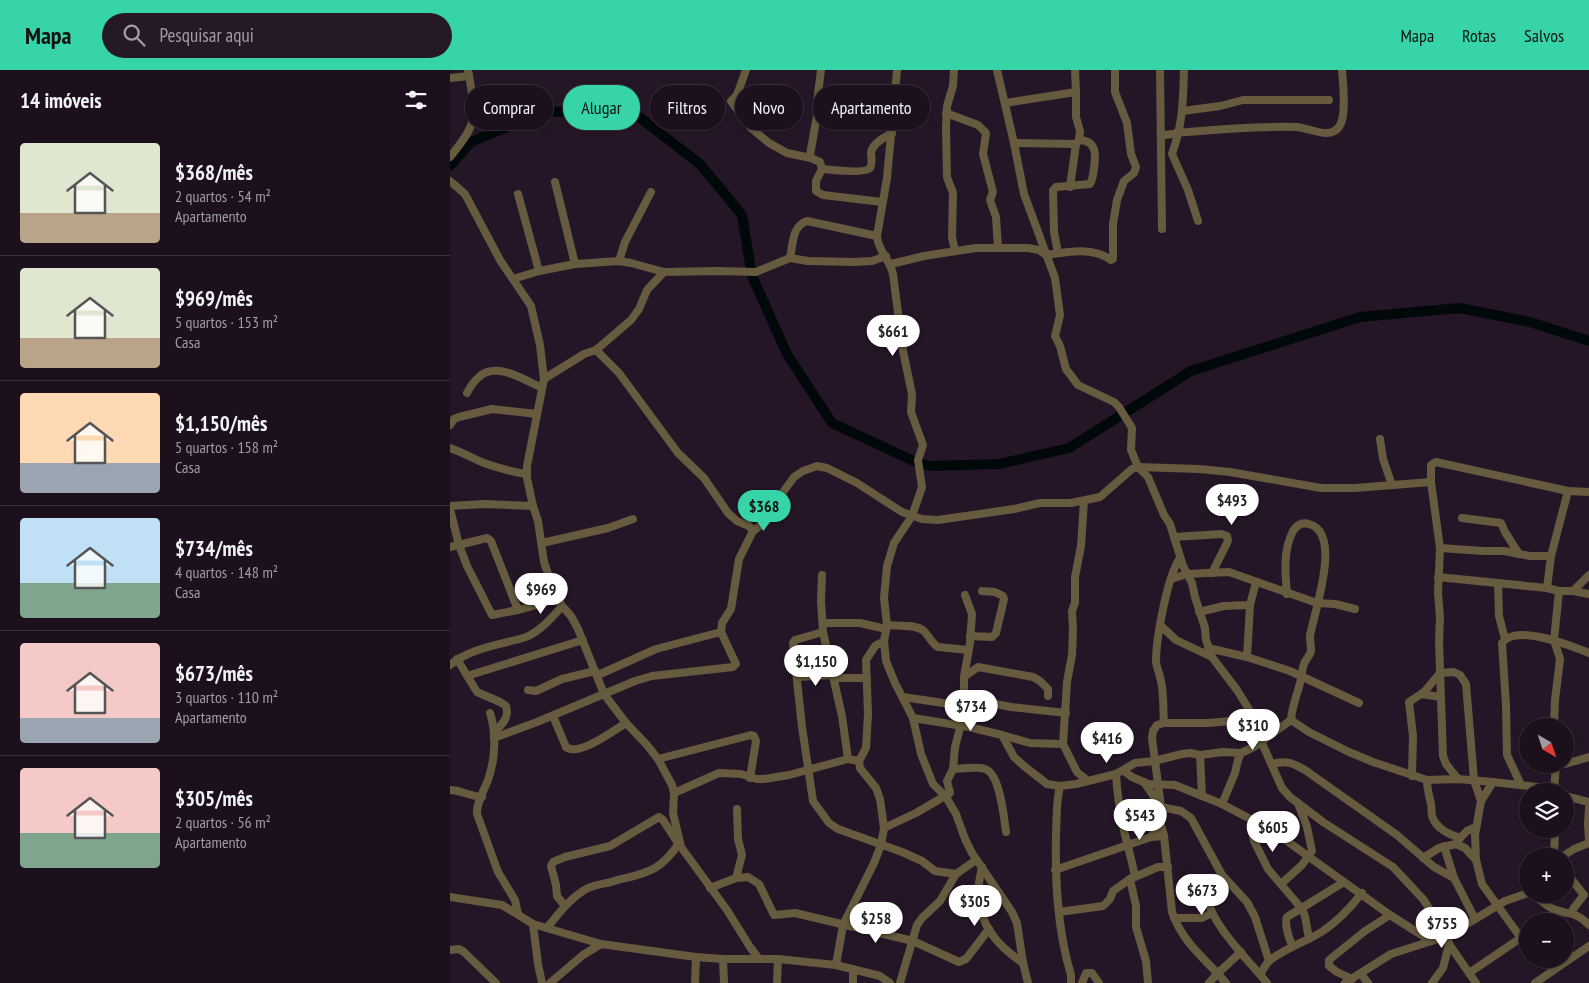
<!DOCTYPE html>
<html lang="pt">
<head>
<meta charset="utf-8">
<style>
  :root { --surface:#1c101d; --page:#251926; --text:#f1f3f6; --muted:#a09da4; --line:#3a303b; --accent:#36d4a7 }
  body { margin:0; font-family:"PT Sans Narrow",sans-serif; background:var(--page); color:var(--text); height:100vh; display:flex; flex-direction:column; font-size:19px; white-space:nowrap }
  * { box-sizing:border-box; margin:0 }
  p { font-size:16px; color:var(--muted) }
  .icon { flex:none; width:28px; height:28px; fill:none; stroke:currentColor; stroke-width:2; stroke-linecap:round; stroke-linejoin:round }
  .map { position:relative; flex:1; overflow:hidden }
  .side { display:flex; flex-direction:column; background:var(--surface); width:450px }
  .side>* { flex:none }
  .hud { position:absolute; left:15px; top:15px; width:475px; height:45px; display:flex; gap:10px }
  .needle { width:32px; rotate:141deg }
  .fabs { position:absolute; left:1069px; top:648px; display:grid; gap:10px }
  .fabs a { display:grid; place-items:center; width:55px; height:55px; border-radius:50%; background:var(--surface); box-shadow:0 1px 4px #0004,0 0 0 1px var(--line); font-size:25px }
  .price { position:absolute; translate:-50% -42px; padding:0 11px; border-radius:18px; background:#fff; color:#222; font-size:16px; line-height:32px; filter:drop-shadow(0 1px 2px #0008) }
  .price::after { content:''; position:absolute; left:50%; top:30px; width:15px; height:11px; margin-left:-8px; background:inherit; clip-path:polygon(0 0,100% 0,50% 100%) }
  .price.selected { background:var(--accent); color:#111 }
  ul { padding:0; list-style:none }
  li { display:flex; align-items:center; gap:15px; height:125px; padding:0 20px }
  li+li { border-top:1px solid var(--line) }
  li span { display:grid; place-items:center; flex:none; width:140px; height:100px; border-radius:5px; color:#555 }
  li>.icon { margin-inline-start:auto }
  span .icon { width:60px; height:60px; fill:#fffc; stroke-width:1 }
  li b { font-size:21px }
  h2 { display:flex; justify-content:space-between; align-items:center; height:60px; padding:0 20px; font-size:21px }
  .tag { padding:0 18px; border-radius:22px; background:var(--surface); box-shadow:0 1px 4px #0004,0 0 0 1px var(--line); font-size:18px; line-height:45px }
  .tag.selected { background:var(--accent); color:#111 }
  header { display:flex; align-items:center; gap:30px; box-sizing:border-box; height:70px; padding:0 25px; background:var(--accent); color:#111 }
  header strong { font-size:24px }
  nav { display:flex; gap:28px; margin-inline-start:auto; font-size:18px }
  .search { width:350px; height:45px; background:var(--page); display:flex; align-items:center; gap:12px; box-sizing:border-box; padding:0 18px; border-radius:28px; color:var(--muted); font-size:19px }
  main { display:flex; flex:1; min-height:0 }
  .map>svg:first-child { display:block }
</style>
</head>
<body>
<header>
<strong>Mapa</strong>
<div class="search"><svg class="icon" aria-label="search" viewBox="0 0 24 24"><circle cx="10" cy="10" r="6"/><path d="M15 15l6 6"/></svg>Pesquisar aqui</div>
<nav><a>Mapa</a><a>Rotas</a><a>Salvos</a></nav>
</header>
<main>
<section class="side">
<h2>14 imóveis<svg class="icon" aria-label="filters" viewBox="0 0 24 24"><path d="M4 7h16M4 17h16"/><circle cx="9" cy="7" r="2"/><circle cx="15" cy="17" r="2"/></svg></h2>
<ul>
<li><span style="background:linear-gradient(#dfe7d0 70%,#b9a48a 0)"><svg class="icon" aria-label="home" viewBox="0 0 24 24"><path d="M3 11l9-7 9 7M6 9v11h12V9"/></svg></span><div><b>$368/mês</b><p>2 quartos · 54 m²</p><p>Apartamento</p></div></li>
<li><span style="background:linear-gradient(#dfe7d0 70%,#b9a48a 0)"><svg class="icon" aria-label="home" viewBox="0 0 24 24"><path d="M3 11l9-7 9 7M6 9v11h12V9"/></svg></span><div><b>$969/mês</b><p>5 quartos · 153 m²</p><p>Casa</p></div></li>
<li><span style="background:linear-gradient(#ffd9b3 70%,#9aa5b1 0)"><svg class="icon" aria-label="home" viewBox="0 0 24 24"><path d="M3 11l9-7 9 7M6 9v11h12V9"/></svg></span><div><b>$1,150/mês</b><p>5 quartos · 158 m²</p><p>Casa</p></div></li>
<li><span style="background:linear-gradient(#bfe0f5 65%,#7fa58c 0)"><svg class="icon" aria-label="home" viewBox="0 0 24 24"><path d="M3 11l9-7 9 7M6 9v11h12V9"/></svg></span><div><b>$734/mês</b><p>4 quartos · 148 m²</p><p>Casa</p></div></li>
<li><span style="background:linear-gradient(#f6c9c9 75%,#9aa5b1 0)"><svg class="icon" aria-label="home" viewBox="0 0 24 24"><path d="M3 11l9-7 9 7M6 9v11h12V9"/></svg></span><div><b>$673/mês</b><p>3 quartos · 110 m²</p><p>Apartamento</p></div></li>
<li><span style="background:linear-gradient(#f6c9c9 65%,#7fa58c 0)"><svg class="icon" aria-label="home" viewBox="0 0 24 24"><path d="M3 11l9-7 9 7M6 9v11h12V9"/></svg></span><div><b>$305/mês</b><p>2 quartos · 56 m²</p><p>Apartamento</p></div></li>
</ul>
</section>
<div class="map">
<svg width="1139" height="913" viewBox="0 0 1139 913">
  <rect width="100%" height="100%" fill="#251627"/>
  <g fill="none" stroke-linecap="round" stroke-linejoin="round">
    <!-- river -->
    <polyline stroke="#00080a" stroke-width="10" points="0,96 21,72 96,41 189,47 250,94 292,145 302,206 337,284 382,353 468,393 481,396 549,394 619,378 741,301 910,247 1009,238 1080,252 1139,271"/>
    <!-- minor -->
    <g stroke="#665b3e" stroke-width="8">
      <polyline points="296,0 287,25 281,31 301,58 319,73 337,83 361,88"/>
      <polyline points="371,0 367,32 369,34 442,40"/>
      <path d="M447,0L437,108L427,166C428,181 439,188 443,204L453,281L462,324L461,342L473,375L468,390L472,417L470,423L462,446L444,473L437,496L434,528L437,555L434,571L436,591L445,613L463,648L471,684L483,714L496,727L506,744L515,769L522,783L562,842L567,853L573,893L578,913"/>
      <polyline points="504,0 503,16 497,36 496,57 497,107 503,123 502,167 505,181"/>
      <polyline points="547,0 564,73 574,124 605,208 610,245 605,266 610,276 616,299 628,315 664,332 669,337 682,358 681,380 688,397 698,407 714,445 720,454 733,496 742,513 745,527 755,558 756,570 762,587 787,620 805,649 811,671 832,718 840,727 873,752 943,797 973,829 997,866 999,874 1026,913"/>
      <polyline points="625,0 626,22"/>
      <polyline points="710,0 712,159"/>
      <path d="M734,0C733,32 733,53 722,84L738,120L748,151"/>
      <polyline points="0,8 19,6"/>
      <polyline points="555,33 626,22 626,47 630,61 629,70"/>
      <polyline points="369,34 360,85 361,88 370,92 372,99 366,111 366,121 373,125 432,132"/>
      <polyline points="733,41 770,36 793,30 879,30"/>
      <polyline points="496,43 528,55 536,63 533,84 543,122 540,130 546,147 548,178"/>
      <path d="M712,65C721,65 729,62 738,62C774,59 811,56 846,57C861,58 879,70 889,57C897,47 893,13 892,0"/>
      <path d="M564,73L626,74L629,70C647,71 646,84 644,98C643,104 643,109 640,114L606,117L603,120L604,162L608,183"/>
      <path d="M0,87C7,78 15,69 20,58C27,41 21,18 18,0"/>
      <path d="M372,99C381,100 415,104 420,98C423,93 421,87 421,82C423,73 435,67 442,63"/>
      <polyline points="0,111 15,124 50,190 81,236 90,275 94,309 77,396 77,408 83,436 88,451 94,492 103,518 112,536 121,546 128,559 154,624 176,653 197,675 208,689 222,715 224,723 223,743 231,777 277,840 300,877 309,889"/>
      <polyline points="105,112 125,194"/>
      <polyline points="620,117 626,74"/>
      <polyline points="68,124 89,201"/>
      <path d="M340,188C343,174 342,156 357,151L427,166"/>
      <polyline points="169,191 175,172 201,122"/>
      <path d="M441,194L474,186L526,178H578L589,180L596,185C616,182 643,176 661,190L663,189V154L667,130L674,111L684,103L686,97L681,84L677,53L665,22V0"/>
      <polyline points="63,209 89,201 125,194 169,191 181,193 214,202 268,201 306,202 340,188 358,191 404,192 422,191 436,186"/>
      <polyline points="146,280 169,303 228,383 254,408 278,443 287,451 299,456 303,461 289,489 281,539 272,553 271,562 206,579 148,605"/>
      <polyline points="94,309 134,284 146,280 181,250 189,239 197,220 214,202"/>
      <path d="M17,323C20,317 24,311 29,307C46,291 75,310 92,318"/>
      <polyline points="0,355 4,349 9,347 42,339 87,344"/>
      <polyline points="930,369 933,389 942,415"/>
      <path d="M0,378C12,382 22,388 34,393C48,398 62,402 77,404"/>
      <polyline points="634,431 631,476 625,507 625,533 622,541 623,560 622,585 617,612 613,674 627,702 637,710"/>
      <polyline points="0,436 34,434 83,436"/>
      <polyline points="0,439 9,475 17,496 42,545 68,540 108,529"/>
      <polyline points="1012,448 1051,453 1055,462 1069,484"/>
      <polyline points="303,461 317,451 320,440 344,407 353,401 367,396 377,398 407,413 452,442 472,449 488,450 564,439 590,433 621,433 650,427 682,399 688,397 749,399 780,402 871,418 905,418 981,412"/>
      <polyline points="724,467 771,464 777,466 778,471 762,503"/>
      <polyline points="92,473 158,458 183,449"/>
      <polyline points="0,477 37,468 41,471 68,540"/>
      <polyline points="990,478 1033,481 1054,481 1080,486 1101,486"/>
      <path d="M730,488C717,507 706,569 706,592C707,599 710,605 711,611C714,625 713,639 714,653L707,655L703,661L702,668L711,737L710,751L714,766L722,842C733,874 756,889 776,913"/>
      <polyline points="372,505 371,531 373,562 392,646 398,689"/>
      <polyline points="988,507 1097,518 1109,521 1123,521 1139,505"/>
      <polyline points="721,509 737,504 779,502 867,533 885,534 905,539"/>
      <polyline points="1048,513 1049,546 1055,569"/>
      <polyline points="1097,518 1101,486 1118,421"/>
      <polyline points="1123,521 1139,524"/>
      <path d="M837,524C835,503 833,480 843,461C847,455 852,452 859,454C893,463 864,542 860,566C860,571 861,576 861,581C860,586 855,590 854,594C852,599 852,604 851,609C848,623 842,635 841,650"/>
      <polyline points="749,542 774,536 800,535"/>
      <polyline points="373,553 410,553 436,559"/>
      <path d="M437,555C447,556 466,554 474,561C479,566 481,573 488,577L518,580"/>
      <polyline points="710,555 726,570 762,587"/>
      <polyline points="373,562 345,570 343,573 352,657 363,731 379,753 388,759 452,782 472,791 485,801 506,804"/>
      <polyline points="520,566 542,567 546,563 554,529 553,526 545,522 532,521"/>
      <polyline points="758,578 797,587 840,601 909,633"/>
      <polyline points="797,587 800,535 806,512"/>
      <path d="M7,589L27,622L50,632L56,636C60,648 51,655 44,663"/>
      <path d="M0,595C21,578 48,575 73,568C87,564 103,547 112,536"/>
      <polyline points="17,606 133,570"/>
      <polyline points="347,607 383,605"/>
      <polyline points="514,607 528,597 583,607 590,611 598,619 598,626"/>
      <polyline points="384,608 417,608"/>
      <polyline points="78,620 86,621 112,609 145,601"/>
      <polyline points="971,624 975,621 990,603 1004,602 1010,605 1016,614 1024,710 1031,731"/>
      <polyline points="453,627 500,634 507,641 514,643"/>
      <polyline points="514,628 561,637 616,643"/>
      <path d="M40,643C47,664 45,690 38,710C34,720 26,734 27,744L48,802L65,830L68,844"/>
      <path d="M103,646L116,677C129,687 164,660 176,653"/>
      <polyline points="463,648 519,657 552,665 564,687 574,696 597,714 610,716 626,714 666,704 685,693 704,691 732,684 740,683 750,685 773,682 791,683 788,690 785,703 772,734"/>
      <polyline points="841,650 859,662 899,682 923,692 977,710 1008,709 1043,712 1087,717 1100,721"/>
      <polyline points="714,653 758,653 805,649"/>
      <polyline points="1104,656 1105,630 1110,589 1104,570 1109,521"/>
      <polyline points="552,665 580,673 613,674"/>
      <polyline points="44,668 87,652 185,611 202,606 283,597 286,594 271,562"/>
      <polyline points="791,683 804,677 841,650"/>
      <polyline points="750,685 752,726"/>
      <polyline points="208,689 301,665 304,666 306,671 300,708"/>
      <path d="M822,694C836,690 843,693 855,700L947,765L984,797L1004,808L1025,849"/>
      <polyline points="1115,694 1139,687"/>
      <path d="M503,699C513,699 526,696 535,699C550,703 554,748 556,762"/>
      <polyline points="674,701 682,707 698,714 725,715 772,734 823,761 940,845 981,871"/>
      <path d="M666,704C667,723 670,742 674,761C678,777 682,791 685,807"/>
      <polyline points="962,706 963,666 959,632 971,624 991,627"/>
      <polyline points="1008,709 996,694 993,686 989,571 990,548 988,523 990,478 981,412 981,395 986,392 1118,421 1139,422"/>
      <path d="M977,710C977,719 979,725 981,734C982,738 981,742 982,746C986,759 999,764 1010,768L1017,761L1026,757"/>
      <polyline points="694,712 711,737 731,741 741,748 772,805 797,832 805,847 819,891"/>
      <polyline points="1043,712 1031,731 1025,765 1026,790 1032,814 1071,868"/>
      <path d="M1071,715L1057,685L1056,635L1052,573C1066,553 1121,576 1139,583"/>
      <path d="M610,716C606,732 607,747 606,763C605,810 607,859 621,905V913"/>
      <path d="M0,720C10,720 20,726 32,727"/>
      <polyline points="1104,721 1106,694"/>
      <polyline points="224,723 269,703 291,704 307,709 314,709 339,705 398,689 409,691"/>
      <polyline points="1115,726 1139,732"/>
      <polyline points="1139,738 1138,754 1139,770"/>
      <polyline points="710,751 701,767 714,766"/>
      <polyline points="806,751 802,762 804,771 818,799 852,839 855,846 859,869"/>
      <polyline points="434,758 466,743 500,723 497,711 503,699 505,677 514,643 514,607 520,573 522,544 515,525"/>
      <polyline points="1006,774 1015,778 1026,790"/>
      <polyline points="994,776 1004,808"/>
      <polyline points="1104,786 1105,759"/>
      <polyline points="1113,786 1124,779 1139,773"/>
      <polyline points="973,788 989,778 1006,774 1010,768"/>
      <path d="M532,797C530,806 528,815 528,824C530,856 548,876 573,893"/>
      <polyline points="605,800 701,767"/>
      <polyline points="1115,801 1134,825 1123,839 1122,843"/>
      <path d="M772,805C766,812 758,822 759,832C762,855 802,894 817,913"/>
      <polyline points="286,808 292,785 288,769 287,739"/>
      <polyline points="680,809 686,836 686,857 696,891 698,913"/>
      <polyline points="831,814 852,795 862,781 857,757 848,733"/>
      <polyline points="260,818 286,808 298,807 309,814 324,845 345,843 463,871 509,892 516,889 539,859"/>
      <path d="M1083,824C1089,829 1095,835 1103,839C1119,846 1123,839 1139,855"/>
      <polyline points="0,827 52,835 83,854 151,874 246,887 273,889 328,889 386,895 430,906 440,913"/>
      <polyline points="115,836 107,826 106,815 101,796 103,792 115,787 160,776 209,747 213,750 228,773"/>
      <polyline points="609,842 653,836 660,829 663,821 680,809 708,797 718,797"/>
      <polyline points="724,848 752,848 762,843"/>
      <polyline points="1094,851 1109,841"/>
      <polyline points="83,854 88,894 92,913"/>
      <path d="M97,858C109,843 121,827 138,818C145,815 153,814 161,812C193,803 209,804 229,773"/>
      <path d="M843,876C839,870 834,853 837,847L894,812"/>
      <polyline points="0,880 9,879 14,882 46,913"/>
      <polyline points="273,889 274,913"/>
      <polyline points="386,895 393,855 424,793 431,775 434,758 430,729 426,718 410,698 409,691 416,678 418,644 416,590 425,576 434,571"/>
      <polyline points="1019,903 1078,863"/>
      <path d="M810,904C813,900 816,894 819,891C835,878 856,872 873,861C888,851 901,837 912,823"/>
      <polyline points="911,904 918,913"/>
      <polyline points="902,909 887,902 879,896 879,890 915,861 940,845"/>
      <polyline points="100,913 133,885 151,874"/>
      <polyline points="245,913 246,887"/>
      <polyline points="327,913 328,889"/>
      <polyline points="403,913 403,899"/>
      <polyline points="450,913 467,855 472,848 490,831 506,804 526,790"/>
      <polyline points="632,913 636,903 642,903 649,913"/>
      <polyline points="759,913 768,903 791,882"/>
      <polyline points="895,913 941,884 997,866 1055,831 1078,823"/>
      <polyline points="982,913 993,898 999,874"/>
      <polyline points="1085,913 1139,876"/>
    </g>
  </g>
</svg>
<div class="fabs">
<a><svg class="needle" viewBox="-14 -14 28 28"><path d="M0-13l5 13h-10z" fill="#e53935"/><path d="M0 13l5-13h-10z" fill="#a09da4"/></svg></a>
<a><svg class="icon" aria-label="layers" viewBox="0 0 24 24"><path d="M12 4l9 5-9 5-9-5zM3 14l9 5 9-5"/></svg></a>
<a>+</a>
<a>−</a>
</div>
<b class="price" style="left:443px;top:287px">$661</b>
<b class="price" style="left:782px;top:456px">$493</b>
<b class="price selected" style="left:314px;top:462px">$368</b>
<b class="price" style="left:91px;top:545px">$969</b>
<b class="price" style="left:366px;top:617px">$1,150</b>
<b class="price" style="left:521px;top:662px">$734</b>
<b class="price" style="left:803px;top:681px">$310</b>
<b class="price" style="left:657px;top:694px">$416</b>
<b class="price" style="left:690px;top:771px">$543</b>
<b class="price" style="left:823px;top:783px">$605</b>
<b class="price" style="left:752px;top:846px">$673</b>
<b class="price" style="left:525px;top:857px">$305</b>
<b class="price" style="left:426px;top:874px">$258</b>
<b class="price" style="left:992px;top:879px">$755</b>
<div class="hud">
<a class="tag">Comprar</a>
<a class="tag selected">Alugar</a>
<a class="tag">Filtros</a>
<a class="tag">Novo</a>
<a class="tag">Apartamento</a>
</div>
</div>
</main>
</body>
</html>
